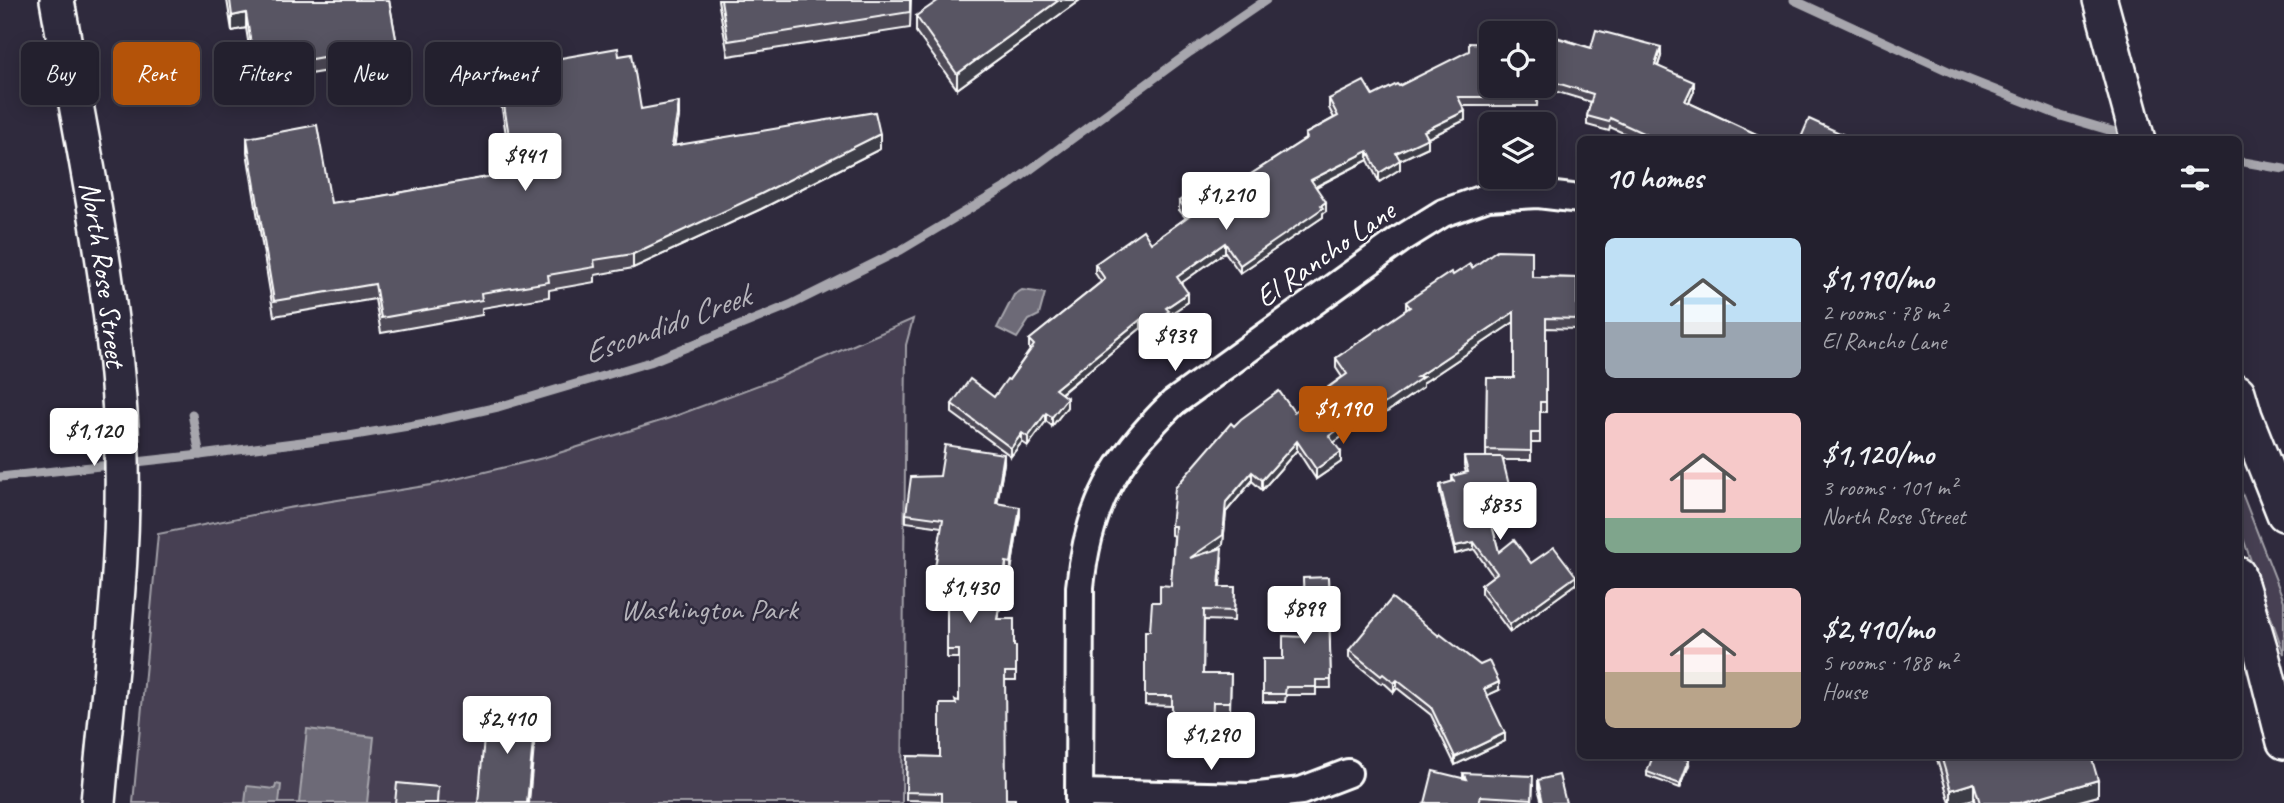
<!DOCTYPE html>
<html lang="en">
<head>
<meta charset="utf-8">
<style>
  :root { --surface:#23202e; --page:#2f2d3a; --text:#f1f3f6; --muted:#a3a3aa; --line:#403e4a; --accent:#b45309 }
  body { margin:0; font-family:Caveat,sans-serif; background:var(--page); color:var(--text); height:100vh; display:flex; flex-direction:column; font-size:26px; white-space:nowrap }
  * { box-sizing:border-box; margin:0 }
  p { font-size:23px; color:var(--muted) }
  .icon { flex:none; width:38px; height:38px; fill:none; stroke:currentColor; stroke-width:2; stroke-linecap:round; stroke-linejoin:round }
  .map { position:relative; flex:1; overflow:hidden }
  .side { position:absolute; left:1577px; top:136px; width:665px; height:623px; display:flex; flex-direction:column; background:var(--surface); border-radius:10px; box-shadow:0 4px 18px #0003,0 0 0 2px var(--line) }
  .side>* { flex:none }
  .banner { position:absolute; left:21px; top:42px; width:665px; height:63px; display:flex; gap:14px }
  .tools { position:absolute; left:1479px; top:21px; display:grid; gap:14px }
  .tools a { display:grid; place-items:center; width:77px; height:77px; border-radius:10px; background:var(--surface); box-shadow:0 4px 18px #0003,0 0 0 2px var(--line); font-size:35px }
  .price { position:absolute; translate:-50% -60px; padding:0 16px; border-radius:7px; background:#fff; color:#222; font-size:23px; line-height:46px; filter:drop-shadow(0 2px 4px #0008) }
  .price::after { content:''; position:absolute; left:50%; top:42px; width:21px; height:16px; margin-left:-10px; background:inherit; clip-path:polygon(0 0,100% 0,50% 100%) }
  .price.active { background:var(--accent); color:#fff }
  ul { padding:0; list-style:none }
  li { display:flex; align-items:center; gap:21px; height:175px; padding:0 28px }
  li span { display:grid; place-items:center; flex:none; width:196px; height:140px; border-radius:10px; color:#555 }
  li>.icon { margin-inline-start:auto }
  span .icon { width:84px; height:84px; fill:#fffc; stroke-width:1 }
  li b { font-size:30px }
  h2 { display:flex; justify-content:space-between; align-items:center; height:84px; padding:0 28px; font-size:30px }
  .tag { padding:0 24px; border-radius:10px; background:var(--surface); box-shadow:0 4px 18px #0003,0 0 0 2px var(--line); font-size:24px; line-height:63px }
  .tag.active { background:var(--accent); color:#fff }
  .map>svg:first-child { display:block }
</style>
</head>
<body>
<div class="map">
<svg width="2284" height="803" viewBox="0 0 2284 803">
  <rect width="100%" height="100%" fill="#2f2a3d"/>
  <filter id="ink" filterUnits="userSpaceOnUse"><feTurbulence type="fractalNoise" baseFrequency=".0143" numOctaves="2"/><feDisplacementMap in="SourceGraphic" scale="14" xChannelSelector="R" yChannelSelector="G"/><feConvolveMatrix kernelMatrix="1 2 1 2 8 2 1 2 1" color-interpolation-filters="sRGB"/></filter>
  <g filter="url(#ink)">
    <!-- green -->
    <g fill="#464152" stroke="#a2a0a8" stroke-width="2">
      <polygon points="913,319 906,345 902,803 133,803 158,534 288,508 431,485 543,458 670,418 780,377"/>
      <polygon points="2238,483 2284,601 2284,654 2238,524"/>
    </g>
    <!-- water -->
    <g fill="#6d6a77" stroke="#a7a6ad" stroke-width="2">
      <polygon points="1022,290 1045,293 1039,315 1029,320 1017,338 997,328 1014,295"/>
      <polygon points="307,729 374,737 367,803 299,803"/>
      <polygon points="276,784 281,785 279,803 245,803 247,786 275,789"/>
    </g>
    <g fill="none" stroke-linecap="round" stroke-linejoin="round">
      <!-- stream -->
      <g stroke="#a7a6ad" stroke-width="9">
        <polyline points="1794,0 1957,75 2061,116 2129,136"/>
        <polyline points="2238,161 2284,169"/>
        <polyline points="192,414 200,455"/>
        <polyline points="0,477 200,455 349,436 426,423 498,407 650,362 790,305 901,250 1008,186 1190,52 1266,0"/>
      </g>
      <!-- minor casing -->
      <g stroke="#fff" stroke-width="32">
        <g id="minor">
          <polyline points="1079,793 1250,797 1301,791 1348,773"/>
          <path d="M1079,803L1080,587C1088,506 1115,459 1173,403L1401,239L1443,213L1488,197L1538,194L1580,199"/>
        </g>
      </g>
      <!-- tertiary casing -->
      <g stroke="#fff" stroke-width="38">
        <g id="tertiary">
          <path id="s1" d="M57,0C81,137 111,274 120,413C129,541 109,675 98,803"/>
          <polyline points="2100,0 2138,140"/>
          <polyline points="2238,392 2245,416 2284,514"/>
          <polyline points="2238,574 2261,651 2284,742"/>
        </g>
      </g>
      <!-- minor -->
      <use href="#minor" stroke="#2f2a3d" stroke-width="26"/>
      <!-- tertiary -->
      <use href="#tertiary" stroke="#2f2a3d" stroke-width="33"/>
    </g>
    <!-- wall -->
    <g fill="#4d4956" stroke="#fff" stroke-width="2">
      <polygon points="227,0 389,0 397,44 397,59 381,62 382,86 343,93 340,69 255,83 246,28 232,31"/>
      <polygon points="718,0 911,0 910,28 728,56"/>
      <polygon points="1080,0 957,89 916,32 916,16"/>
      <polygon points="1544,33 1591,48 1661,56 1658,66 1694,91 1689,103 1769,140 1639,140 1610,127 1609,131 1587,125 1587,116 1591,102 1538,86 1537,106 1462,106 1465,120 1428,138 1428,147 1400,160 1400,169 1379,182 1368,160 1316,187 1326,211 1323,213 1323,217 1240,273 1225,252 1181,283 1188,302 1169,315 1169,320 1146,335 1141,328 1061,394 1067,407 1052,426 1046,421 1028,446 1022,442 1011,456 952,413 952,404 994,397 1009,380 1030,350 1029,349 1029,340 1101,282 1095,273 1095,264 1151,243 1186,218 1179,210 1179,201 1214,198 1305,139 1305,134 1334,118 1329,108 1329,99 1373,96 1399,86 1544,86"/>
      <polygon points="619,56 641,109 679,116 674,146 880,149 761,209 633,268 595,275 595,282 549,290 549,297 482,308 482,315 381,333 375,299 274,316 247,152 247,138 331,203 370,198 512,173 498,84 498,69"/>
      <polygon points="1472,268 1532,277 1577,278 1577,329 1546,328 1546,412 1540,412 1540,443 1531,443 1531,460 1503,460 1509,492 1485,499 1499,552 1531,563 1576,584 1510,632 1481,593 1481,585 1493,576 1474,549 1455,554 1440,493 1440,485 1452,482 1452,476 1466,473 1464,465 1464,457 1486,457 1487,378 1514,378 1514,322 1423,383 1423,387 1374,421 1371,416 1334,442 1341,462 1316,479 1297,450 1262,490 1252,481 1226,512 1223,544 1216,550 1222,557 1220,587 1235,587 1234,621 1204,620 1203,674 1231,674 1230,712 1213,712 1212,746 1172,746 1172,706 1145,705 1145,631 1150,631 1160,602 1171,586 1174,536 1171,535 1171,526 1234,426 1294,412 1342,377 1336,368 1336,358 1406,310 1406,302 1453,275"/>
      <polygon points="1004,463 997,503 1020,515 1011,571 1006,570 998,619 1014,646 1016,646 1016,680 1005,680 942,801 906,800 907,756 940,757 956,704 959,701 959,658 947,658 947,596 932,594 932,586 942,527 906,522 906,514 940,476"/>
      <polygon points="1328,577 1331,688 1316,688 1316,695 1286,695 1285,702 1263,702 1263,659 1283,659 1305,637"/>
      <polygon points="1349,650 1499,690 1487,695 1505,741 1455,765 1431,715 1397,688 1394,692 1383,682 1381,684 1349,658"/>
      <polygon points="1936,756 2091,756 2098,796 2072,803 1975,803 1974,799 1959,803 1950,803"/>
      <polygon points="1689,765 1680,788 1647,776 1647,772"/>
      <polygon points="1463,773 1533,785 1532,803 1425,803 1463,778"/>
      <polygon points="1538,780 1566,803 1542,803 1538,788"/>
    </g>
    <!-- shaded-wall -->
    <g fill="#3e3c46" stroke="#fff" stroke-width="2">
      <polygon points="1059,0 1080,0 957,89 957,74"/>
      <polygon points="246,13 246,28 232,31 232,16"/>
      <polygon points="1661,47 1661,56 1655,74 1655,65"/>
      <polygon points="1694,82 1694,91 1685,110 1685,101"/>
      <polygon points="679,102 679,116 672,161 672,146"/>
      <polygon points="1465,111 1465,120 1428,138 1428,147 1396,162 1396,153 1424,131"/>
      <polygon points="880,134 880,149 761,209 633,268 633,254"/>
      <polygon points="1368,151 1368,160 1311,189 1311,180"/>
      <polygon points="1400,160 1400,169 1379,182 1379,173"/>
      <polygon points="1326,202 1326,211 1323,213 1323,217 1240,273 1240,265"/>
      <polygon points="1225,243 1225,252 1177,286 1177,277"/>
      <polygon points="1188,293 1188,302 1169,315 1169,320 1146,335 1146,327 1166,308"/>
      <polygon points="1514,312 1514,322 1423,383 1423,387 1374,421 1374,411 1417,377"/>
      <polygon points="1141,319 1141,328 1055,398 1055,389"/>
      <polygon points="1067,398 1067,407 1052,426 1052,417"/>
      <polygon points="1371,406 1371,416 1329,446 1329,436"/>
      <polygon points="1046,413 1046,421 1028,446 1028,437"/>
      <polygon points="1022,433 1022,442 1011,456 1011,448"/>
      <polygon points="1297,441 1297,450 1262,490 1262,480"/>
      <polygon points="1341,452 1341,462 1316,479 1316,469"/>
      <polygon points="1004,454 1004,463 996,511 996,503"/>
      <polygon points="1252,472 1252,481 1226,512 1223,544 1190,568 1190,558 1226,502"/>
      <polygon points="1509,485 1509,492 1483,499 1483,491"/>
      <polygon points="1020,507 1020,515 1011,571 1011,563"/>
      <polygon points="1474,542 1474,549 1455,554 1455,546"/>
      <polygon points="1006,562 1006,570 997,627 997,619"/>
      <polygon points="1576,576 1576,584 1510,632 1510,624"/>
      <polygon points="1397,680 1397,688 1394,692 1394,683"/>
      <polygon points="1499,682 1499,690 1484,697 1484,689"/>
      <polygon points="536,711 536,723 529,803 527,803"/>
      <polygon points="1505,733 1505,741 1455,765 1455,757"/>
      <polygon points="1689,760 1689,765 1680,788 1680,784"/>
      <polygon points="2098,780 2098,796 2072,803 2019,803"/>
      <polygon points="1974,783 1974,799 1959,803 1951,803 1951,790"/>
    </g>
    <!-- building -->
    <g fill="#595564" stroke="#fff" stroke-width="2">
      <polygon points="230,0 389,0 397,44 379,47 382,72 343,79 340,54 255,69 246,13 232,16"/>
      <polygon points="721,0 910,0 910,12 728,41"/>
      <polygon points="939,0 1059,0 957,74 916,16"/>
      <polygon points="1503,27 1545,28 1542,33 1503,33"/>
      <polygon points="1596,30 1661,47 1655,65 1694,82 1685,101 1769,140 1658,140 1610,118 1609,122 1587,116 1593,94 1544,79 1544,34 1591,48"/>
      <polygon points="1469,43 1491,44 1491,86 1538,86 1537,97 1458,97 1465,111 1424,131 1428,138 1396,153 1400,160 1379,173 1368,151 1311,180 1326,202 1321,205 1323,208 1240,265 1225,243 1177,277 1188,293 1166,308 1169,311 1146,327 1141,319 1055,389 1067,398 1052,417 1046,413 1028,437 1022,433 1011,448 952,404 970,379 994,397 1007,379 1009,380 1034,345 1029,340 1105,279 1095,264 1143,230 1151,243 1190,215 1179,201 1204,183 1214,198 1307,138 1305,134 1338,116 1329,99 1364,81 1373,96 1397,84 1399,86 1469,51"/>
      <polygon points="618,48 619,56 632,54 641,109 679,102 672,146 875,112 880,134 761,194 633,254 594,260 595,267 548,275 549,282 481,293 482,300 381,318 375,284 274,301 247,138 317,125 331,203 370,198 515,172 498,69"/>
      <polygon points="1809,119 1855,140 1800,140"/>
      <polygon points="1497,250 1532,251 1532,277 1577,278 1577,319 1546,318 1546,402 1540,402 1540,433 1531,433 1531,451 1486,450 1487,378 1514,378 1514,312 1417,377 1423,377 1374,411 1371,406 1329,436 1341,452 1316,469 1297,441 1262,480 1252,472 1226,502 1223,535 1190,558 1222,548 1219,587 1235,587 1234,611 1204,610 1203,674 1231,674 1230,702 1213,702 1212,736 1172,736 1172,696 1145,696 1145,631 1150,631 1152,602 1160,602 1160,585 1171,586 1175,526 1171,526 1175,488 1231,423 1234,426 1241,419 1279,391 1294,412 1347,374 1336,358 1410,307 1406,302 1451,272 1453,275 1470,264 1472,268"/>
      <polygon points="945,445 1004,454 996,503 1020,507 1011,563 1006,562 997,619 1014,619 1014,646 1016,646 1016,672 1005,672 1006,799 1015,799 1015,803 942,803 942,793 906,792 907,756 940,757 940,704 956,704 955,700 959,701 959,650 947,650 947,588 932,586 943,519 906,514 911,477 940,476"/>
      <polygon points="1464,457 1502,457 1509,485 1483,491 1499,552 1514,540 1531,563 1554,547 1576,576 1510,624 1481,585 1497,573 1474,542 1455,546 1440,485 1454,481 1452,476 1468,472"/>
      <polygon points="1328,577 1331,680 1316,680 1316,687 1286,687 1285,694 1263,694 1263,659 1283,659 1283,636 1305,637 1303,578"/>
      <polygon points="1392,598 1439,636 1440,634 1480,665 1489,661 1499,682 1484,689 1505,733 1455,757 1431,707 1397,680 1394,683 1383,674 1381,676 1349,650"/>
      <polygon points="487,706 536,711 527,803 478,803"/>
      <polygon points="1653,756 1677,756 1689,760 1680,784 1647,772"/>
      <polygon points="1941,756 2091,756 2098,780 2019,803 1980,803 1974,783 1951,790"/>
      <polygon points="1433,771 1466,779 1463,773 1533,776 1532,799 1481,796 1479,803 1425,803"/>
      <polygon points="1559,775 1566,803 1543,803 1538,780"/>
      <polygon points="397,783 438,787 437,803 395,803"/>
    </g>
  </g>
  <g text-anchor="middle" stroke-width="5" stroke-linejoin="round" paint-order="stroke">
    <!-- street labels -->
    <g font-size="30" fill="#fff" stroke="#2f2a3d">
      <text transform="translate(1325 254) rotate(-35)" y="10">El Rancho Lane</text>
      <text dy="10" stroke="none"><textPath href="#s1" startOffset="278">North Rose Street</textPath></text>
    </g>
    <!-- park labels -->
    <g font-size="30" fill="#b5b3ba" stroke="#2f2a3d">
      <text x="709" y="619">Washington Park</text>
    </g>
    <!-- water labels -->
    <g font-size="32" font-style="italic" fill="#b6b4bb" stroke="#2f2a3d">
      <text transform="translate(666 324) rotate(-20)" y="11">Escondido Creek</text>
    </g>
  </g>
</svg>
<div class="tools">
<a><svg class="icon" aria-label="locate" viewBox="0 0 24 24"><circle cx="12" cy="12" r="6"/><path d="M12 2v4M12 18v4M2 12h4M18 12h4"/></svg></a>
<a><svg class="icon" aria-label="layers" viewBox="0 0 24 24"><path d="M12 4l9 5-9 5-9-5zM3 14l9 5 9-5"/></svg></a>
</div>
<b class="price" style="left:525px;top:193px">$941</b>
<b class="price" style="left:1226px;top:232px">$1,210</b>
<b class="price" style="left:1175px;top:373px">$939</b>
<b class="price active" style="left:1343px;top:446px">$1,190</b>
<b class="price" style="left:94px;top:468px">$1,120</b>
<b class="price" style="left:1500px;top:542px">$835</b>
<b class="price" style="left:970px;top:625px">$1,430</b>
<b class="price" style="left:1304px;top:646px">$899</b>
<b class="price" style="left:507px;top:756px">$2,410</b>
<b class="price" style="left:1211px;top:772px">$1,290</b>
<div class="banner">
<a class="tag">Buy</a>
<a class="tag active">Rent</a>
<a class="tag">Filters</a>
<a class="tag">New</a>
<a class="tag">Apartment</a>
</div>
<section class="side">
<h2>10 homes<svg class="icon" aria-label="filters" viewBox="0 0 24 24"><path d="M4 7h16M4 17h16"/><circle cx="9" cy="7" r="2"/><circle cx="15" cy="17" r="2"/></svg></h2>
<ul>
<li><span style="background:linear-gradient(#bfe0f5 60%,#9aa5b1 0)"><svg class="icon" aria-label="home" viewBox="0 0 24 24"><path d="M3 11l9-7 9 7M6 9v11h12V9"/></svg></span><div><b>$1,190/mo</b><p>2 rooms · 78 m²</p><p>El Rancho Lane</p></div></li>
<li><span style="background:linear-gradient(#f6c9c9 75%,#7fa58c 0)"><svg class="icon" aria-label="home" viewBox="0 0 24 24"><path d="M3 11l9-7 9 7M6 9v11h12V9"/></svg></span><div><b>$1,120/mo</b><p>3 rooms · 101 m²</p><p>North Rose Street</p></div></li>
<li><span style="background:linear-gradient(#f6c9c9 60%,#b9a48a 0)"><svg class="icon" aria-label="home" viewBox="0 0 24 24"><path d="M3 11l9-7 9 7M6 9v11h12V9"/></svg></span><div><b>$2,410/mo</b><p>5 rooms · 188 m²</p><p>House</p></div></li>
</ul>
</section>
</div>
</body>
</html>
